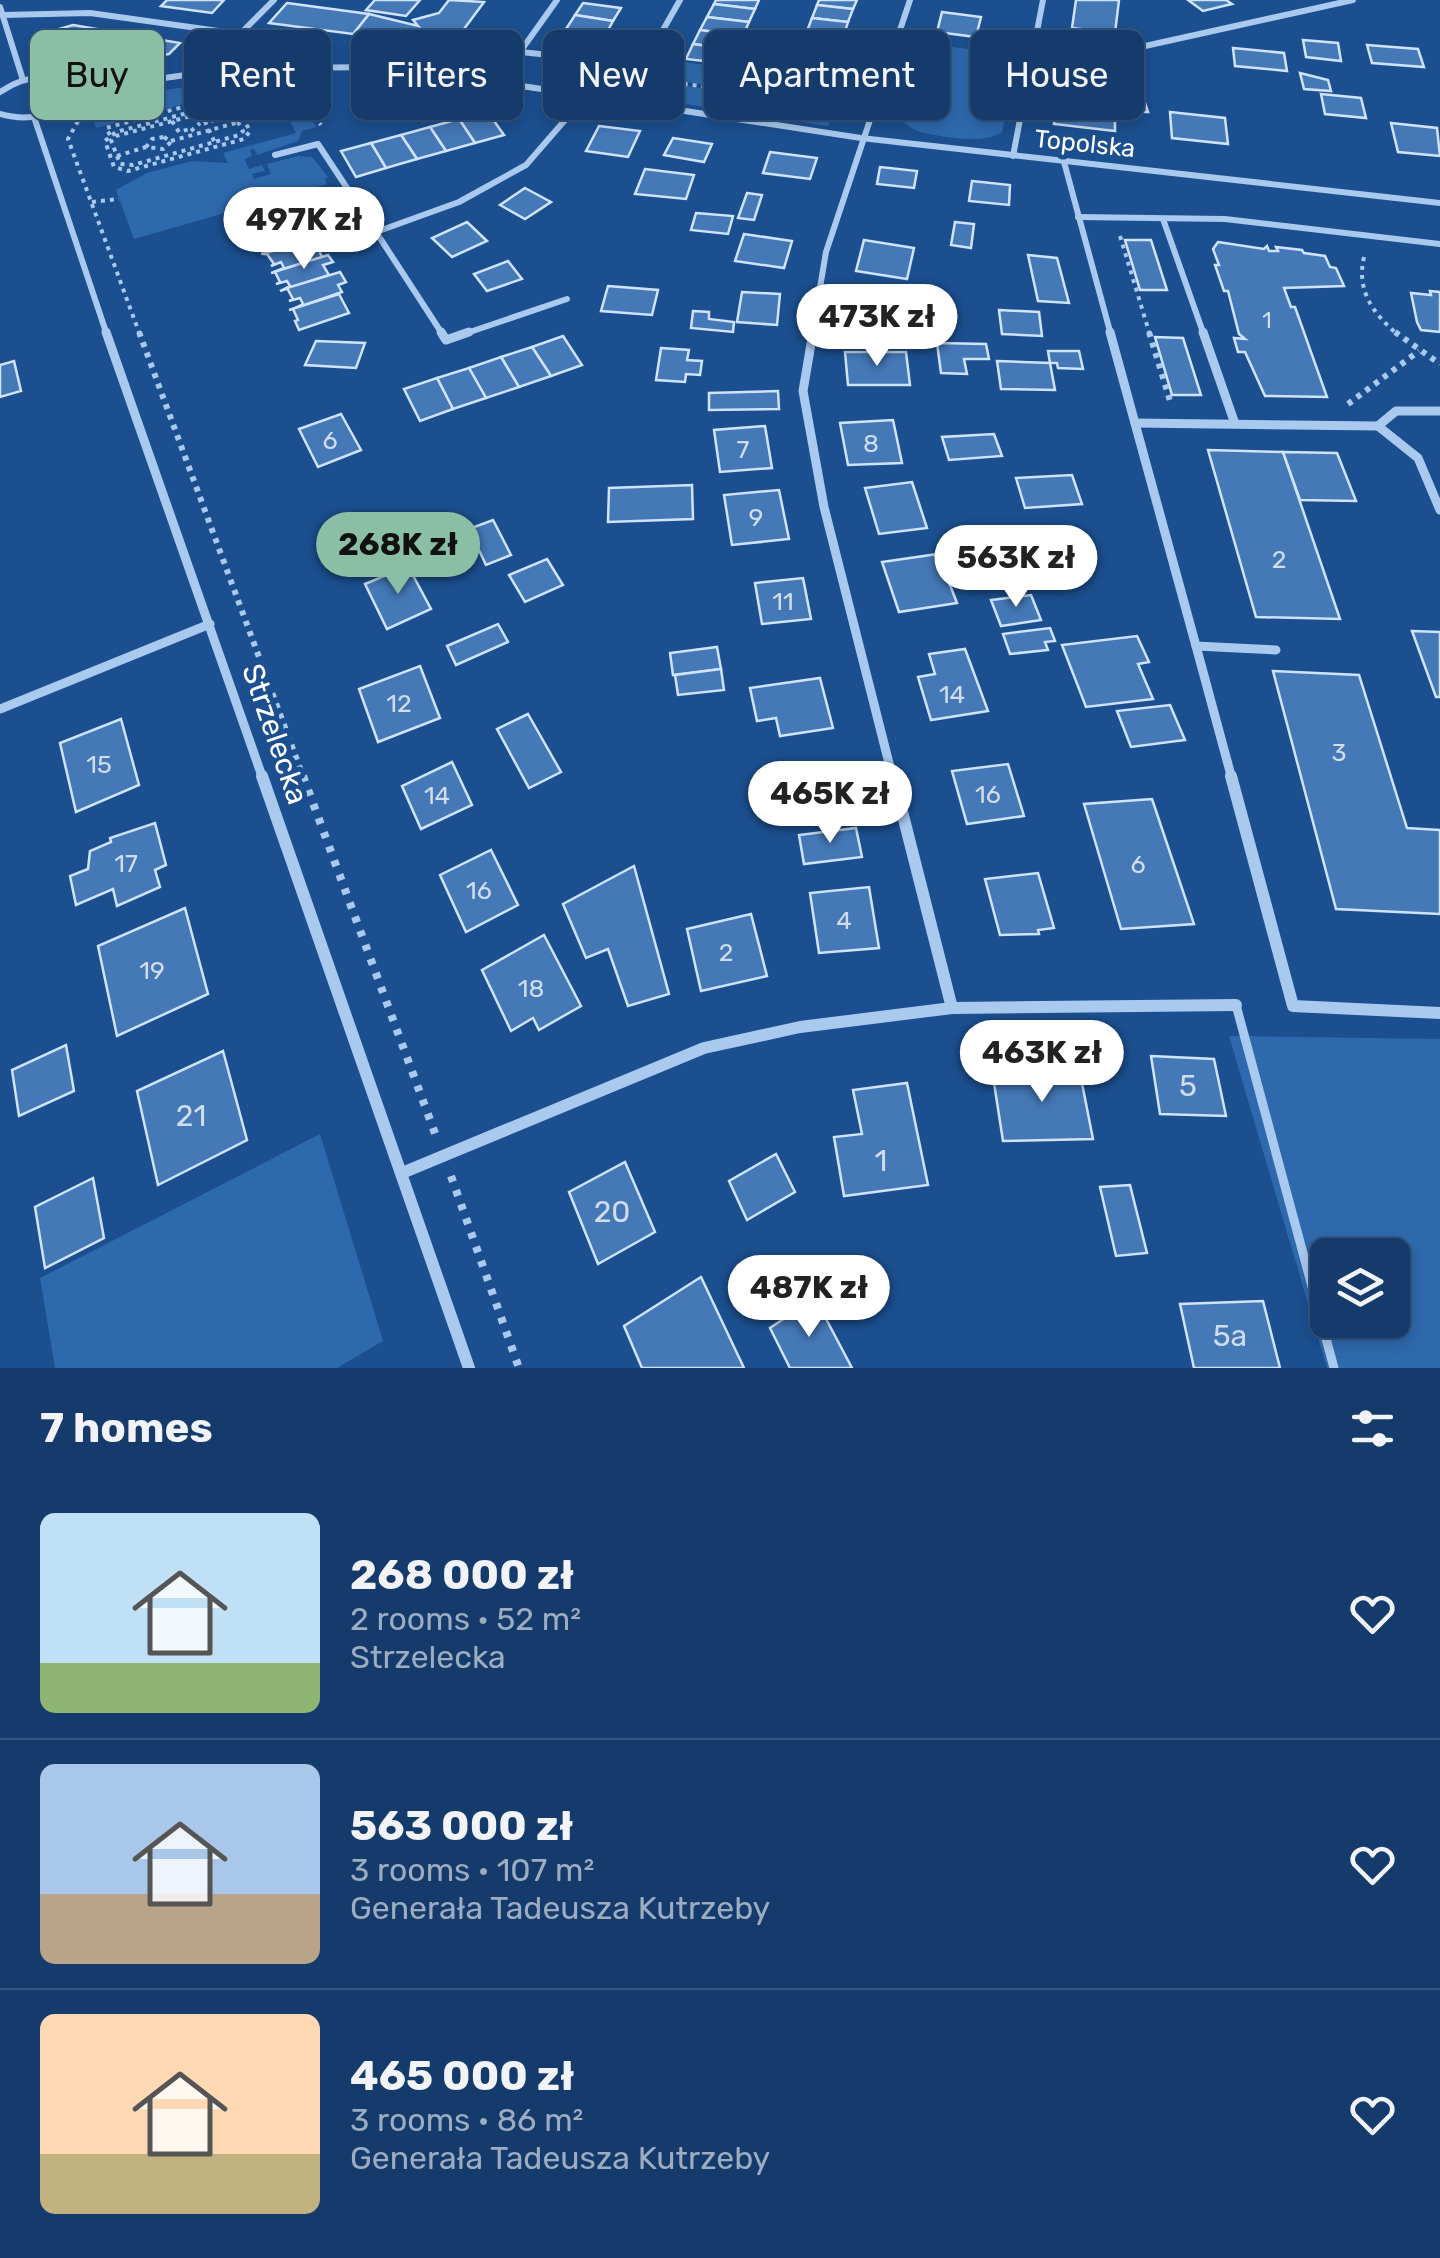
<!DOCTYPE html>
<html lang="en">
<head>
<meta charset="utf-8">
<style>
  :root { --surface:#143b6b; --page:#214673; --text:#f1f3f6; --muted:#9dadc1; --line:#33557e; --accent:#8abfa5 }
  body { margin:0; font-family:Rubik,sans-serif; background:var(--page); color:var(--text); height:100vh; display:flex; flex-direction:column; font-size:38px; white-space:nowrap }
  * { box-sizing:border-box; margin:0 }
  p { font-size:32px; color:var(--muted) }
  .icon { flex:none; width:55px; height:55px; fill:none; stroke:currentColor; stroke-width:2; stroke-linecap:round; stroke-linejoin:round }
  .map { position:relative; height:1368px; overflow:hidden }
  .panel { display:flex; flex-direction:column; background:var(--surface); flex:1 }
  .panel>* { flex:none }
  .banner { position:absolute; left:30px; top:30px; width:1380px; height:90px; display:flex; gap:20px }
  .tools { position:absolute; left:1310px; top:1238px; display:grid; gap:20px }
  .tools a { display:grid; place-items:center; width:100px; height:100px; border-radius:15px; background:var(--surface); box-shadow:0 5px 15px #0003,0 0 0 2px var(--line); font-size:50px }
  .price { position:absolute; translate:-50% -85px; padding:0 22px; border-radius:35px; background:#fff; color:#222; font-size:32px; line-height:65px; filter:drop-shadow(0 2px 5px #0008) }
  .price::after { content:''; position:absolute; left:50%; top:60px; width:30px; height:22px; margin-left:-15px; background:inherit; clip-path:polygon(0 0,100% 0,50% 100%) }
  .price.current { background:var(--accent); color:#111 }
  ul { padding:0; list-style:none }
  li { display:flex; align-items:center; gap:30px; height:250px; padding:0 40px }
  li+li { border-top:2px solid var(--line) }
  li span { display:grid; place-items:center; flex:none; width:280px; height:200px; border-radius:15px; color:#555 }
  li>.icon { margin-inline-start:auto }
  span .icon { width:120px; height:120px; fill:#fffc; stroke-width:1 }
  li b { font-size:42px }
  h2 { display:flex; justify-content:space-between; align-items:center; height:120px; padding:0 40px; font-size:42px }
  .chip { padding:0 35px; border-radius:15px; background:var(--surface); box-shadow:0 5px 15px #0003,0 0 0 2px var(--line); font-size:35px; line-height:90px }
  .chip.current { background:var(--accent); color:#111 }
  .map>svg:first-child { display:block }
</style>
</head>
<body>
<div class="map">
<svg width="1440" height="1368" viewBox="0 0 1440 1368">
  <rect width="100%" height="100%" fill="#1b4f8f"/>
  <!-- green -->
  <g fill="#2e69ad" fill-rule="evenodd">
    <path d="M907,41L1021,56L1002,132C985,145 942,137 920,132C907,128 899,115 884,113Z"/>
    <polygon points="662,57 670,60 865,87 859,103 854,105 531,61 648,76"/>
    <polygon points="577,71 830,106 833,106 828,126 568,86"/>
    <path d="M278,78L282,83L204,107L184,104L96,128L92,113C114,89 242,82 278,78Z"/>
    <polygon points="288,91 317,127 302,131 298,141 257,155 254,149 250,150 252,156 244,159 249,169 262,165 265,171 252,174 254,179 271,174 267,164 298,156 312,157 328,177 325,179 327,184 134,239 116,190 147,173 192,161 228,163 223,153 296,133 276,94"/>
    <path d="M1229,1036L1440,1039V1368H1327ZM1328,1255H1392V1320H1328Z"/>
    <polygon points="320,1134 383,1341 337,1368 55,1368 40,1278"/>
  </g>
  <!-- building -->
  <g fill="#4478b7" stroke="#cfe3fa" stroke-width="2.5">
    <polygon points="167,0 224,0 212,13 161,6"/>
    <polygon points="375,0 420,0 406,16 366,10"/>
    <polygon points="449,0 484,2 464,29 443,40 353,34 369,14 418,26 413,20 439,13"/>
    <polygon points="716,0 759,0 755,9 714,4"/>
    <polygon points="819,0 857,0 853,9 817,5"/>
    <polygon points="1076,0 1119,0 1115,33 1072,28"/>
    <polygon points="1188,0 1226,0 1232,4 1203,11"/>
    <polygon points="287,3 369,14 353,34 269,23"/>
    <polygon points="583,3 621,8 613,21 575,15"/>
    <polygon points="714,4 755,9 749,22 707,17"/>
    <polygon points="817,5 853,9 848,22 812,18"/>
    <polygon points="942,12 981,17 976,37 937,32"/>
    <polygon points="575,15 613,21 606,34 566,29"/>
    <polygon points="707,17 749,22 743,36 700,30"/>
    <polygon points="812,18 848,22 844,35 807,31"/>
    <polygon points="73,25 180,43 169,54 126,60 70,50 59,29"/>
    <polygon points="566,29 606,34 598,47 558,42"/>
    <polygon points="700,30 743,36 737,50 693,44"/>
    <polygon points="807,31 844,35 839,49 802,44"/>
    <polygon points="1303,40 1338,43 1341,61 1306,57"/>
    <polygon points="693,44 737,50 730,64 686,59"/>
    <polygon points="802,44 839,49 834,63 796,58"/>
    <polygon points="1367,45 1418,49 1424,67 1372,63"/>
    <polygon points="1233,48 1284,53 1287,71 1235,66"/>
    <polygon points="796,58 834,63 829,77 791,72"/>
    <polygon points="1300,73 1328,80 1331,91 1304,89"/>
    <polygon points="1125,94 1142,94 1148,112 1132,112"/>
    <polygon points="1321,94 1361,98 1366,118 1325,114"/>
    <polygon points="1056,100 1115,106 1115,131 1054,124"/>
    <polygon points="487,111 504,135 475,143 459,119"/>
    <polygon points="1170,112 1225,118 1228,144 1172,138"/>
    <polygon points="459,119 475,143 446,151 430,127"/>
    <polygon points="1391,123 1437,128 1440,156 1398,152"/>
    <polygon points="599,126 640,131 628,157 586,151"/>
    <polygon points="430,127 446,151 417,159 401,135"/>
    <polygon points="401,135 417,159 386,168 371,143"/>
    <polygon points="673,138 712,144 704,162 664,155"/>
    <polygon points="371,143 386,168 356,177 341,151"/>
    <polygon points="770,152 817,158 810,179 763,173"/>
    <polygon points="880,167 917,171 914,188 877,184"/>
    <polygon points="645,169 694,175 686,199 635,194"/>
    <polygon points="972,181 1010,185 1009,205 969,201"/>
    <polygon points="525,188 551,202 525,219 500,205"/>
    <polygon points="747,193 762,195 754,220 738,218"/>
    <polygon points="300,197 312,220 253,237 242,214"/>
    <polygon points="696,213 733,216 728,234 691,230"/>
    <polygon points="467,222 487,241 452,257 432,238"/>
    <polygon points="955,222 974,224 971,248 951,245"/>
    <polygon points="301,223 309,239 313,239 261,254 272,251 269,245 259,249 262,247 258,237 253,237"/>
    <polygon points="744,234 792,241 784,268 735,261"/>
    <polygon points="321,236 325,243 317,246 322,257 274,272 284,268 281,262 271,266 274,264 267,254 263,254"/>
    <polygon points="864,240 914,248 907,279 856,271"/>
    <polygon points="1125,240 1151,240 1167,290 1140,290"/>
    <polygon points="1218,242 1264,249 1267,246 1269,251 1278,251 1276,247 1302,250 1304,253 1325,256 1330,267 1336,268 1344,286 1284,288 1291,307 1295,307 1327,397 1265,396 1245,352 1238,352 1234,338 1245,339 1239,334 1228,291 1224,291 1215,265 1219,265 1213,249"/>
    <polygon points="328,255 333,262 323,265 329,275 280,291 290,286 287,281 276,284 280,282 275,272 271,273"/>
    <polygon points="1028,255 1057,258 1069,303 1038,301"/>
    <polygon points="508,261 522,279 487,291 474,274"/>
    <polygon points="340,272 346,282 338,285 342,292 293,309 303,304 300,298 289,301 293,299 287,288"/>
    <polygon points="608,286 658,290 652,315 601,311"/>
    <polygon points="1430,291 1440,292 1440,332 1421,330 1417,322 1411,293 1431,295"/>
    <polygon points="742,292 780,294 777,325 737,322"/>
    <polygon points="339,294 349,313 299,330 295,321 298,320 293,309 289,310"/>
    <polygon points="999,310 1039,312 1042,336 1002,334"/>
    <polygon points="693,311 709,312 709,319 734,322 733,332 691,328"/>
    <polygon points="563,336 582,365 551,376 532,347"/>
    <polygon points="1155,337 1183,338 1201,395 1172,395"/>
    <polygon points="316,341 365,343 356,368 305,365"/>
    <polygon points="937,343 986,344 989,359 964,359 967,374 941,373"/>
    <polygon points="532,347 551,376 519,387 501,357"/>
    <polygon points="661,348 689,350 687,360 702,361 700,375 686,374 685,382 656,380"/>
    <polygon points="1048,351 1079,351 1083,369 1058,368 1057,363 1050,363"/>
    <polygon points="845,352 906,352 910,385 848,385"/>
    <polygon points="501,357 519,387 486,398 469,368"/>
    <polygon points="14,361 21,391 0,397 0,365"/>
    <polygon points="997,361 1050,363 1055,390 1001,389"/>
    <polygon points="469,368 486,398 453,409 437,378"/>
    <polygon points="437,378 453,409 420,421 404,389"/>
    <polygon points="778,391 779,409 709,410 709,393"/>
    <polygon points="341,414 361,450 318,467 299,429"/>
    <polygon points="893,420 902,463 848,465 840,423"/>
    <polygon points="765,426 772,468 720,472 714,430"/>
    <polygon points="994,434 1002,456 949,460 942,437"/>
    <polygon points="1208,450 1283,452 1340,619 1256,617"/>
    <polygon points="1283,452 1337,453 1356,501 1300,500"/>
    <polygon points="1072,475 1082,504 1025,508 1016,478"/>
    <polygon points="912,482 927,528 879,534 865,488"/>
    <polygon points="692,485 693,519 608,522 609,488"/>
    <polygon points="779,490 789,539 732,545 724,495"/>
    <polygon points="493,520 511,555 486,565 469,529"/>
    <polygon points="938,554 957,603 899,612 882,562"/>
    <polygon points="547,559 563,585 525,602 509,575"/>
    <polygon points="408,566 431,609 387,629 365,584"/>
    <polygon points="803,578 811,619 762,624 755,583"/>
    <polygon points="1031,595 1041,620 1001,626 991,600"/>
    <polygon points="498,624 508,642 456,665 447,646"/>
    <polygon points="1050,628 1055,641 1045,642 1048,650 1010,654 1003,634"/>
    <polygon points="1412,631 1440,632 1440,697 1436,697"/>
    <polygon points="1137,636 1149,662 1138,664 1153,699 1086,707 1062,645"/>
    <polygon points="717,647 721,669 673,675 670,653"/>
    <polygon points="965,649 988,711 931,720 918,677 935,674 929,654"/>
    <polygon points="420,666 440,718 378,742 359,689"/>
    <polygon points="721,669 724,690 678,695 675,675"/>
    <polygon points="1273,671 1359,675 1407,828 1440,830 1440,914 1336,909"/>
    <polygon points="820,678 833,728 780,736 776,718 757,721 750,688"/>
    <polygon points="1170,705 1185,740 1131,747 1117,711"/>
    <polygon points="528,714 561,772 529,788 497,729"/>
    <polygon points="121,719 139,785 76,812 60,743"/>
    <polygon points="452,762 472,805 421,829 402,786"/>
    <polygon points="1008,764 1024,816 967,824 952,771"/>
    <polygon points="1152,799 1194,924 1121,929 1084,804"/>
    <polygon points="155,823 166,865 155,870 160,887 117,906 113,889 76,905 70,876 88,869 90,851 111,842 110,838"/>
    <polygon points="856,828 862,857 804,864 799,835"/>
    <polygon points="491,850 518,905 466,932 440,875"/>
    <polygon points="634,866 669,994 628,1006 608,949 586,958 563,904"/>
    <polygon points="1038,873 1054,928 1038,930 1039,934 1000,935 985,879"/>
    <polygon points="869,887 879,948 819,953 810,893"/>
    <polygon points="185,908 208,994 117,1036 98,946"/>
    <polygon points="751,914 767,976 701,991 687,929"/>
    <polygon points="544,935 581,1006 539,1030 533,1018 511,1031 482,970"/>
    <polygon points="66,1045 74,1091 19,1116 12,1070"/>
    <polygon points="223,1051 247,1140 158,1185 137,1091"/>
    <polygon points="1151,1056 1214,1059 1226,1116 1160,1114"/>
    <polygon points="1079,1068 1093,1139 1003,1141 992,1070"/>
    <polygon points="907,1083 928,1185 844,1196 834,1137 862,1134 853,1090"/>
    <polygon points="776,1154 795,1192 747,1220 729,1181"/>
    <polygon points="625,1162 655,1232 598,1264 569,1192"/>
    <polygon points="93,1178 104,1238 45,1268 35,1207"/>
    <polygon points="1130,1185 1147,1253 1116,1256 1100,1187"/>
    <polygon points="701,1277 744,1368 642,1368 624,1326"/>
    <polygon points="815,1298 852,1368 790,1368 770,1328"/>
    <polygon points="1263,1301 1280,1368 1194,1368 1180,1304"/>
  </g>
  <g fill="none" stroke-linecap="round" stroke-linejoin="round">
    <!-- path-far2 -->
    <g stroke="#a9c9ee" stroke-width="4" stroke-dasharray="4 5" stroke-linecap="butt">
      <polyline points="648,79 853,107"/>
      <polyline points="293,87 321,125"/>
      <polygon points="251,96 253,99 240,113 250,131 244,139 128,171 114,167 105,141 116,132"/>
      <polyline points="253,99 278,92"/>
      <polygon points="229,106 243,131 239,135 133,165 120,164 111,140 116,136"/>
      <polyline points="201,113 215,143"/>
      <polyline points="78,121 68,139 140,335"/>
      <polyline points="172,121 179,132 190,129"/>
      <polyline points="211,121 229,116"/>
      <polyline points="191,131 200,123"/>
      <polyline points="110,135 106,128 183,107 192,109"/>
      <polygon points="164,137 171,142 163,149 146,147 152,139"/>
      <polyline points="171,141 239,122"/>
      <polyline points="117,156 146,147"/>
      <polyline points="92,202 119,199"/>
      <polyline points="1120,236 1150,335"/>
      <path d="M1364,257C1356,291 1373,313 1398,335"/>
    </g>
    <!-- path-far1 -->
    <g stroke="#a9c9ee" stroke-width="6" stroke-dasharray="5 6" stroke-linecap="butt">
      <polyline points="139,332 304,779"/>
      <polyline points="1149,332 1170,401"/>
      <polyline points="1395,332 1440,364"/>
      <polyline points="1348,404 1419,351"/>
    </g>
    <!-- path -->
    <g stroke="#a9c9ee" stroke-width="8" stroke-dasharray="6 9" stroke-linecap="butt">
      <polyline points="303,776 436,1136"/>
      <polyline points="451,1176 519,1368"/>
    </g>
    <!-- lane -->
    <polyline stroke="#a9c9ee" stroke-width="9" points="1236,1005 1334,1368"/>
    <!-- street-far2 -->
    <g stroke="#a9c9ee" stroke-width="6">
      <polyline points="0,7 23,80"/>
      <polyline points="3,15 90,13 240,34"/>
      <polyline points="521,52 633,64 650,53 680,0"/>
      <polyline points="1033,53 1069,58 1100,56 1353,0"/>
      <polyline points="227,68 240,34 274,0"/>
      <polyline points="498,83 557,0"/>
      <polyline points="73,91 235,68 398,67 861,138 1440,203"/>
      <path d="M0,92C21,78 42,73 66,81L73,91"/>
      <path d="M0,114C28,122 57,117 73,91"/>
      <polyline points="34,117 107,335"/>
      <polyline points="275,155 318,144 376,232"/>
      <polyline points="1013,156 1043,0"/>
      <polyline points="1064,162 1111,335"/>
      <polyline points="1078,217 1225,219 1440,244"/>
      <polyline points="1163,219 1204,335"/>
      <polyline points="443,335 376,232 459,202 526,165 585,97"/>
      <polyline points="461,335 567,299"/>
      <polyline points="812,335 826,252 910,0"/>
    </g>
    <!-- street-far1 -->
    <g stroke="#a9c9ee" stroke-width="9">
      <polyline points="106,332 263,779"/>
      <polyline points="441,332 446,340 469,332"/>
      <polyline points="813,332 803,391 824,507 893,779"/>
      <polyline points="1110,332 1196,646 1276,650"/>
      <polyline points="1203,332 1234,421"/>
      <polyline points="1135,423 1378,426 1396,411 1440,411"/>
      <polyline points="1378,426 1418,458 1440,510"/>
      <polyline points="1196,646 1232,779"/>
      <polyline points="0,709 210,624"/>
    </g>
    <!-- street -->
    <g stroke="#a9c9ee" stroke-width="12">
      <polyline points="262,776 469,1368"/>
      <polyline points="893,776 952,1008"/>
      <polyline points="1231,776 1293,1006 1440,1013"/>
      <polyline points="402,1173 704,1048 800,1027 952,1008 1236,1005"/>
    </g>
  </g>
  <g text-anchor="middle" stroke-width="10" stroke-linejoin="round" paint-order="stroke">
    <!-- far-number labels -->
    <g font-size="22" fill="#d0dded">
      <text x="1267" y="328">1</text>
    </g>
    <!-- far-street labels -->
    <g font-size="25" fill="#fff" stroke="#1b4f8f">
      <text transform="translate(1085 143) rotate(6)" y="9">Topolska</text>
    </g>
    <!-- number labels -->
    <g font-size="25" fill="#d0dded">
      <text x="330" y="449">6</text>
      <text x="871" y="452">8</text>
      <text x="743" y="458">7</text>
      <text x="756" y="526">9</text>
      <text x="1279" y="568">2</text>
      <text x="783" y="610">11</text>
      <text x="952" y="703">14</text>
      <text x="399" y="712">12</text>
      <text x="1339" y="761">3</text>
      <text x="99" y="773">15</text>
      <text x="988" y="803">16</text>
      <text x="437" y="804">14</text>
      <text x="126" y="872">17</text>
      <text x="1138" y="873">6</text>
      <text x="479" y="899">16</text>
      <text x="844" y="929">4</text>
      <text x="726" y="961">2</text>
      <text x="152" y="979">19</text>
      <text x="531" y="997">18</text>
    </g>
    <!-- street labels -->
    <g font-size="30" fill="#fff" stroke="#1b4f8f">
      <text transform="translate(275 734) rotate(71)" y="10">Strzelecka</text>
    </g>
    <!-- near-number labels -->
    <g font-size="30" fill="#d0dded">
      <text x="1188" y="1096">5</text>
      <text x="191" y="1126">21</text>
      <text x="881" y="1171">1</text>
      <text x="612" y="1222">20</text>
      <text x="1230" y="1346">5a</text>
    </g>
  </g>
</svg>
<div class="tools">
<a><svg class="icon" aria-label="layers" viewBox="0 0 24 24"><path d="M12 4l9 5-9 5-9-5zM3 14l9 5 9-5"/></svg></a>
</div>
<b class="price" style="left:304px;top:272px">497K zł</b>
<b class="price" style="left:877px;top:369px">473K zł</b>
<b class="price current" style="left:398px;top:597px">268K zł</b>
<b class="price" style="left:1016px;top:610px">563K zł</b>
<b class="price" style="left:830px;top:846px">465K zł</b>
<b class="price" style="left:1042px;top:1105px">463K zł</b>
<b class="price" style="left:809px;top:1340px">487K zł</b>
<div class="banner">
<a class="chip current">Buy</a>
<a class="chip">Rent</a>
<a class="chip">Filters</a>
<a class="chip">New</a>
<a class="chip">Apartment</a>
<a class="chip">House</a>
</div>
</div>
<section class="panel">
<h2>7 homes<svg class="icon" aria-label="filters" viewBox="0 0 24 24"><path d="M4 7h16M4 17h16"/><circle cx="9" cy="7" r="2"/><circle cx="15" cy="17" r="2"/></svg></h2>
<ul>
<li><span style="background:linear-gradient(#bfe0f5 75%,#8fb573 0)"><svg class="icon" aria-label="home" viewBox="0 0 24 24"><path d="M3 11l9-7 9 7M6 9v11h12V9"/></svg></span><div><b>268 000 zł</b><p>2 rooms · 52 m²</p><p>Strzelecka</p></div><svg class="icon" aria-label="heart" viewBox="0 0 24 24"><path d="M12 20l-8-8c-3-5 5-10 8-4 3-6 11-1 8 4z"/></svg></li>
<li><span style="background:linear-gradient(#a9c7e8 65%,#b9a48a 0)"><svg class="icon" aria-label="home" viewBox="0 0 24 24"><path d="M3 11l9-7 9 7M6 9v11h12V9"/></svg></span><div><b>563 000 zł</b><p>3 rooms · 107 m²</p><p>Generała Tadeusza Kutrzeby</p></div><svg class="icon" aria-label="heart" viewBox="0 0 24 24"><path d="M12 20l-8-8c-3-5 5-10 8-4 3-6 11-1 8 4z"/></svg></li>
<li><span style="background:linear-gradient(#ffd9b3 70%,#c2b280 0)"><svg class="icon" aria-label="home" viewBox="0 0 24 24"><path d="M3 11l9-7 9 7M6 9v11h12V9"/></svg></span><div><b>465 000 zł</b><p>3 rooms · 86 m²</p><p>Generała Tadeusza Kutrzeby</p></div><svg class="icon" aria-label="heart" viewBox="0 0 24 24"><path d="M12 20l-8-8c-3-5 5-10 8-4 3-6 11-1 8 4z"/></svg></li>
</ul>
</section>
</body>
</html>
